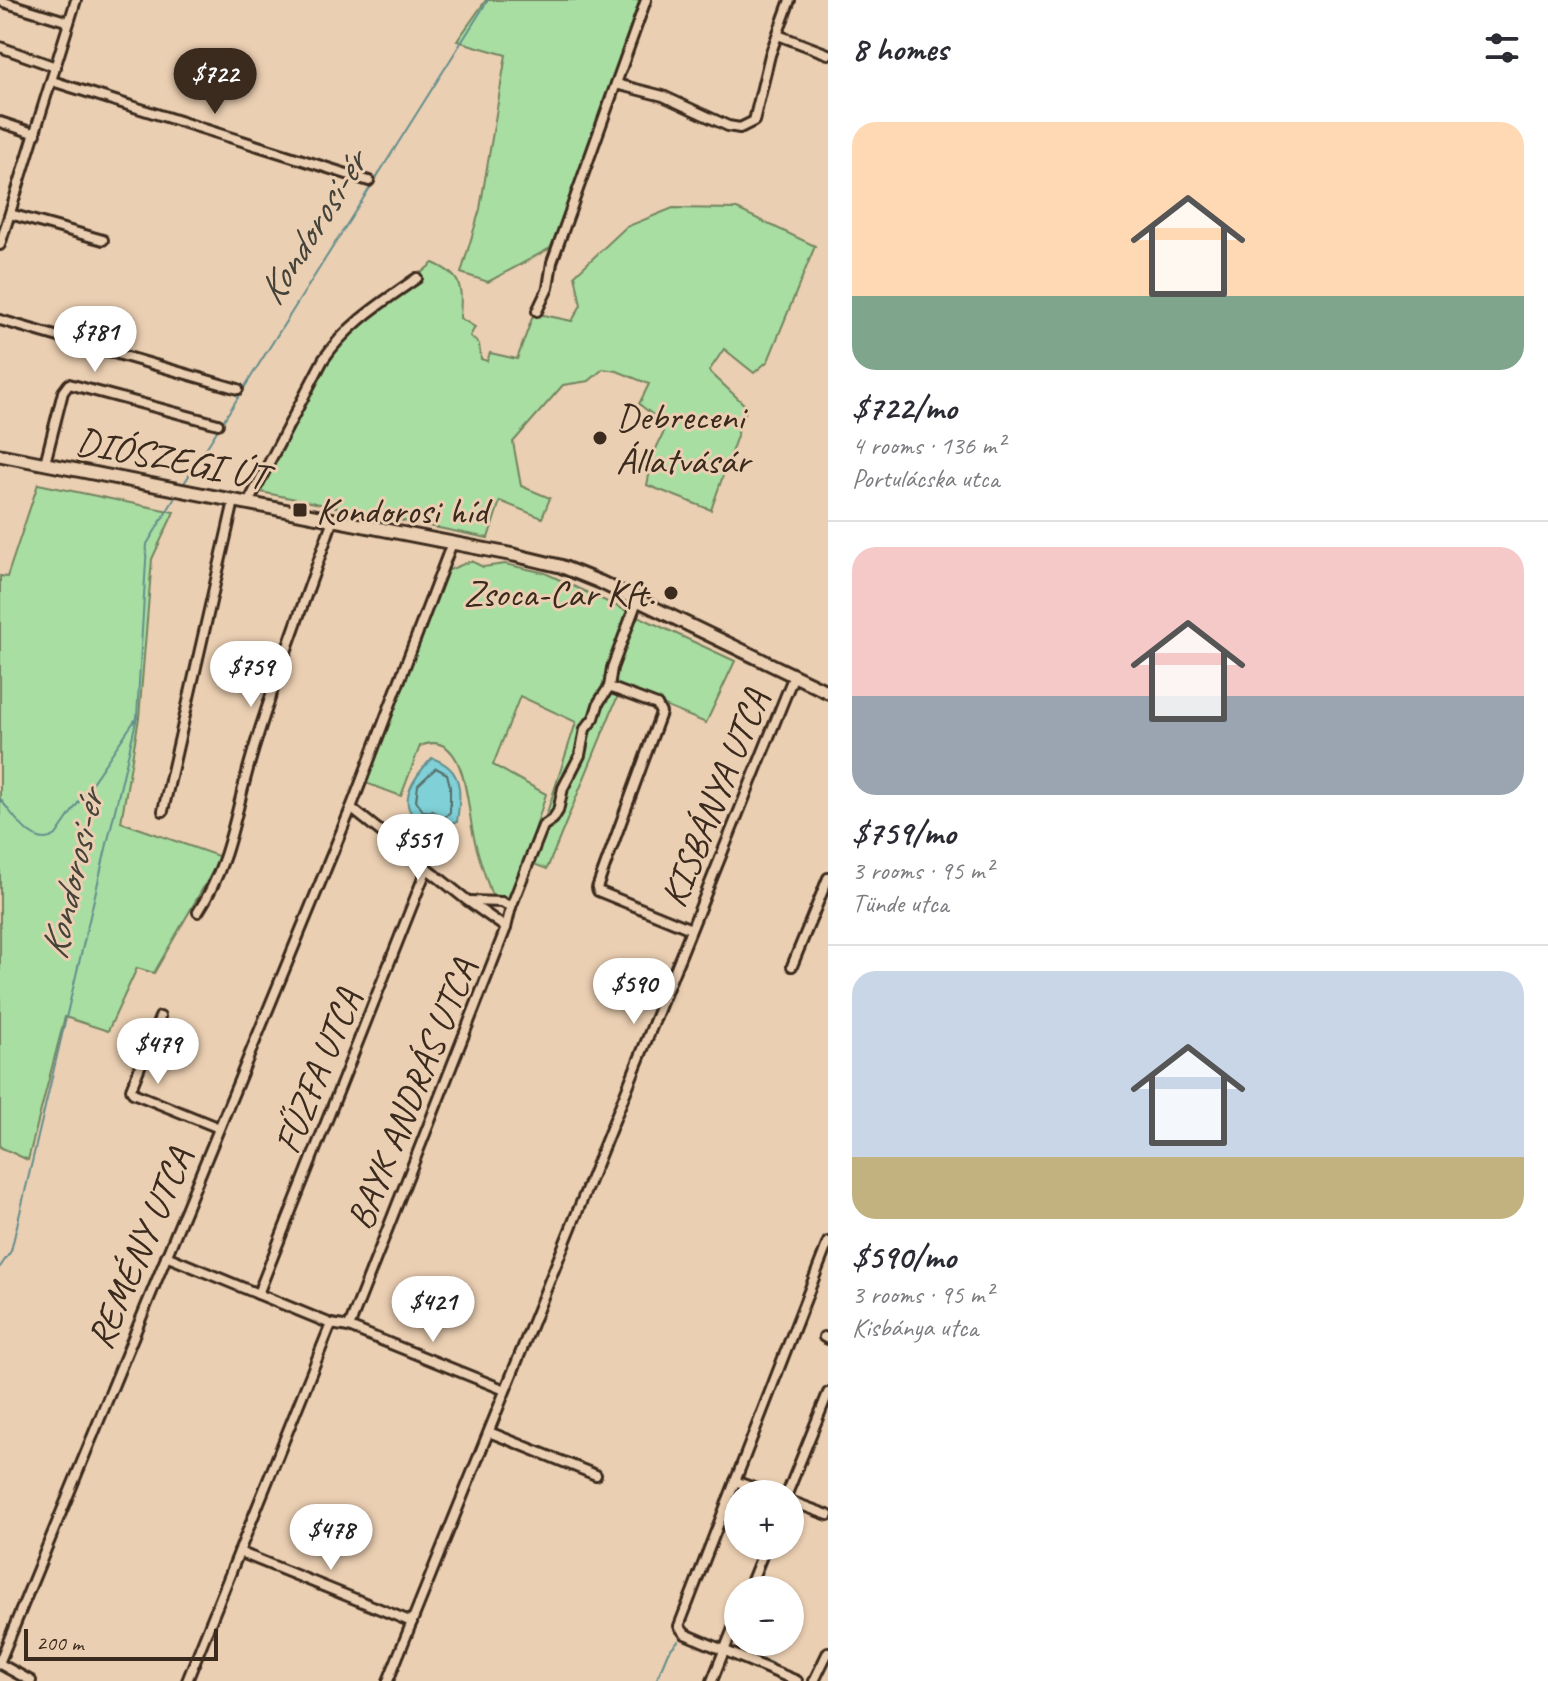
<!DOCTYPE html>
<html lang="en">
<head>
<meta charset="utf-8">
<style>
  :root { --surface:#fff; --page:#f2f2f3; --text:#2b2b33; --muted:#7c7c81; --line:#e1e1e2; --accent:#3b2a1e }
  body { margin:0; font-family:Caveat,sans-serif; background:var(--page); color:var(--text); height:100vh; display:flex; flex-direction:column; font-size:30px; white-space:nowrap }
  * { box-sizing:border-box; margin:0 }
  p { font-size:26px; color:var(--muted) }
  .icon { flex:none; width:44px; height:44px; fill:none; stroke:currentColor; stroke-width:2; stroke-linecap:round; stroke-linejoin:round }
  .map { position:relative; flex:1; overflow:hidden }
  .side { display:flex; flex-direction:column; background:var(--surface); width:720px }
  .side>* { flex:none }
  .controls { position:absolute; left:724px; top:1480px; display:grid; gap:16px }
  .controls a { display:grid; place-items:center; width:80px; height:80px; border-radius:50%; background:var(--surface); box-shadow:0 2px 6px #0004; font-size:40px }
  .scale { position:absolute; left:24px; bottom:20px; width:194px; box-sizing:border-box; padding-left:8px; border:4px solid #3b2a1e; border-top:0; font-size:22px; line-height:28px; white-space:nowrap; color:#3b2a1e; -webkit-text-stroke:6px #ebcfb2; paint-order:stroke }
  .price { position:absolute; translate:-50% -68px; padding:0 18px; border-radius:28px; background:#fff; color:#222; font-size:26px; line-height:52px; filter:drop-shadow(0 2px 4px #0008) }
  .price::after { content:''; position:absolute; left:50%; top:48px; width:24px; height:18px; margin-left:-12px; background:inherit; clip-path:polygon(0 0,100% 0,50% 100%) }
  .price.active { background:var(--accent); color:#fff }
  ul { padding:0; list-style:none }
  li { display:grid; align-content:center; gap:16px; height:424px; padding:0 24px }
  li+li { border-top:2px solid var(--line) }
  li span { display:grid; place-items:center; height:248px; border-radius:24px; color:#555 }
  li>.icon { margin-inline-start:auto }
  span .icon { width:144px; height:144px; fill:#fffc; stroke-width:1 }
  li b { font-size:34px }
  h2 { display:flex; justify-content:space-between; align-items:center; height:96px; padding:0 24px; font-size:34px }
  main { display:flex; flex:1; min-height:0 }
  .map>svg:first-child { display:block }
</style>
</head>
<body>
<main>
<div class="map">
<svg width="828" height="1681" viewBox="0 0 828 1681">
  <rect width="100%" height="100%" fill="#ebcfb2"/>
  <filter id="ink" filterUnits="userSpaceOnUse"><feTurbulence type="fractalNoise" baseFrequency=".0125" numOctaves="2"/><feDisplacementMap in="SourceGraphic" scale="16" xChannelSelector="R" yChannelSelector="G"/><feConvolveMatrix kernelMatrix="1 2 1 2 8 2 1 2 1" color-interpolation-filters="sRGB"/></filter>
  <g filter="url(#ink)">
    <!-- green -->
    <g fill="#a8dea2" stroke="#728460" stroke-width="2">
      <polygon points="486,0 643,0 556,245 488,282 461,273 480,209 506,55 457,41"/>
      <path d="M673,208L737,209L815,246L768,361L754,373L724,349L709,371L747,407L711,510L647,485L653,455L663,434L662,422L639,404L649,384L617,371L603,369L589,381L563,385L513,442L521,486L550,498L542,518L500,501L488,538L256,491L305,397L343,338L433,263C463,276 462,287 460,318L475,327L470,336L479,344L481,359L487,361L490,353L517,359L534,313L572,321L581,305L575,275L626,227Z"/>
      <polygon points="38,484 174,512 152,559 139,718 121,822 221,857 154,973 137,968 108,1031 65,1017 28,1160 0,1147 0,576 7,577"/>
      <path d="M471,561L483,567L505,564L545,573L735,661L706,723L621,688L547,869L531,863L576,722L520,696L493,765L546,794L512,905L491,893C484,873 477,853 473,833C467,806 466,727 420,746L401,796L363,782L444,572Z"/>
    </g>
    <!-- water -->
    <path fill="#7fd0d7" stroke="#648e8d" stroke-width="2" d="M432,758C464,769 461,792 457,822H451L440,835L435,833V824L432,819L424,823C391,807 415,776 432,758Z"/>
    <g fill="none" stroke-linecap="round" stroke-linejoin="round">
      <!-- shore -->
      <polygon stroke="#566c68" stroke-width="2" points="436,768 447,774 450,786 450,812 444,818 433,811 423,811 416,801 418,785"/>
      <!-- stream -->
      <g stroke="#648e8d" stroke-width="2">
        <polyline points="183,485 488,0"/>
        <path d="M0,799C13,814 34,851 56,835L135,720"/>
        <polyline points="0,1267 11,1251 137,717 147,544 176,496"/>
        <polyline points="799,1328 828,1255"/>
        <polyline points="741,1478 787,1360"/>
        <polyline points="725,1518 738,1487"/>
        <polyline points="769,1552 770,1550"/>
        <polyline points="761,1574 769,1554"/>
        <polyline points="755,1589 758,1581"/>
        <polyline points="685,1624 692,1602"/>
        <polyline points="688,1629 697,1633"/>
        <polyline points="707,1637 720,1642"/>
        <polyline points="736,1649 771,1663"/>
        <polyline points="656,1681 668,1652 678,1641"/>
      </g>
      <!-- street casing -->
      <g stroke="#3b2a1e" stroke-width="14">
        <g id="street">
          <polyline points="0,1 69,22"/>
          <polyline points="778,35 828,54"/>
          <polyline points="0,47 56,67"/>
          <polyline points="52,81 369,181"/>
          <polyline points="616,84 663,96 728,126 740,128 754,121 770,55 790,0"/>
          <polyline points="0,122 36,134"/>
          <polyline points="10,214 103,240"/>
          <polyline points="0,245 76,0"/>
          <polyline points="537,311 548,288 552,262 646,0"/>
          <polyline points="0,320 238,389"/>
          <polyline points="45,463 63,392 69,384 218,424"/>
          <path d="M248,503L323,360C347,324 381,303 417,278"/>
          <polyline points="609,687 657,705 661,713 597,888 598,891 691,929"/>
          <polyline points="351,808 468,901 506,928"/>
          <polyline points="163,811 234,501"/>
          <polyline points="469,901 502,902 511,907"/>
          <path d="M198,912C230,863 234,817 250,762C273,681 306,599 333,519"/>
          <polyline points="792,966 828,878"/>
          <polyline points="160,1017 131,1089 133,1093 219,1128"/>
          <polyline points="166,1256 331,1324"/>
          <polyline points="258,1294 427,868"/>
          <polyline points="349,1327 505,1390"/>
          <polyline points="824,1337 828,1339"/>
          <polyline points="489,1432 596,1475"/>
          <polyline points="735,1481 770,1494"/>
          <polyline points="787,1494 828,1393"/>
          <polyline points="790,1501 828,1515"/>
          <polyline points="239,1552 412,1622"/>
          <polyline points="748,1590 766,1546"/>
          <polyline points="0,1661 351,808 452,543"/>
          <polyline points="0,1664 31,1681"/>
          <polyline points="187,1681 331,1324 349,1327 506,928 511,907 543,826 553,819 558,811 563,788 580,755 585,729 594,718 599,702 609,687 612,668 637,601"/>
          <polyline points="388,1681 794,675"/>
          <polyline points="712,1681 738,1616"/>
          <polyline points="797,1681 685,1634 679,1626 828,1242"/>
          <polyline points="814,1681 828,1652"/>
        </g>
      </g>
      <!-- secondary casing -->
      <g stroke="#3b2a1e" stroke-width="17">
        <polyline id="secondary" points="0,455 514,555 560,566 600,582 828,692"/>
      </g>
      <!-- street -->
      <use href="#street" stroke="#ebcfb2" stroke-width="8"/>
      <!-- secondary -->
      <use href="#secondary" stroke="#ebcfb2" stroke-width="11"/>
    </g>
  </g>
  <!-- markers -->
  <g fill="#3b2a1e" stroke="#ebcfb2" stroke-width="3">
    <circle cx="600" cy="438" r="8"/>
    <rect x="292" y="502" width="16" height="16" rx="4"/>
    <circle cx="671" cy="593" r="8"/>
  </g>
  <g text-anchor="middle" stroke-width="6" stroke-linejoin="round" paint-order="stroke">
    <!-- poi labels -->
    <g font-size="38" fill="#3b2a1e" stroke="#ebcfb2" text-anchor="start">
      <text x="616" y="429">Debreceni<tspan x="616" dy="44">Állatvásár</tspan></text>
      <text x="316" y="523">Kondorosi híd</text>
      <text x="655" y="606" text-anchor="end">Zsoca-Car Kft.</text>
    </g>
    <!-- street labels -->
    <g font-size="38" fill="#3b2a1e" stroke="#ebcfb2">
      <text transform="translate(172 458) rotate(11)" y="13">DIÓSZEGI ÚT</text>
      <text transform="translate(714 798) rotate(-68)" y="13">KISBÁNYA UTCA</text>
      <text transform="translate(317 1071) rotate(-68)" y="13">FŰZFA UTCA</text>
      <text transform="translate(411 1094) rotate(-68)" y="13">BAYK ANDRÁS UTCA</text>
      <text transform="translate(139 1248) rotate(-67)" y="13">REMÉNY UTCA</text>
    </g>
    <!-- water labels -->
    <g font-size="40" font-style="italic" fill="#45433a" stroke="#ebcfb2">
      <text transform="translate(311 228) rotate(-58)" y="14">Kondorosi-ér</text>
      <text transform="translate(71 875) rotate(-77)" y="14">Kondorosi-ér</text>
    </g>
  </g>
</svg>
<div class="controls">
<a>+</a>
<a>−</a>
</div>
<div class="scale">200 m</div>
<b class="price active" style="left:215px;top:116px">$722</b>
<b class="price" style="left:95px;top:374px">$781</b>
<b class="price" style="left:251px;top:709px">$759</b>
<b class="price" style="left:418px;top:882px">$551</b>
<b class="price" style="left:634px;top:1026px">$590</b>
<b class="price" style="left:158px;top:1086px">$479</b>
<b class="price" style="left:433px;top:1344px">$421</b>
<b class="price" style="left:331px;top:1572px">$478</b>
</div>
<section class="side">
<h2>8 homes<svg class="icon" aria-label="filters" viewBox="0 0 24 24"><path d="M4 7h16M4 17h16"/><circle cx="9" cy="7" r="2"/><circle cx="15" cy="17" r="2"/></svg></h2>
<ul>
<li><span style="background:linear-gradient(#ffd9b3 70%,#7fa58c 0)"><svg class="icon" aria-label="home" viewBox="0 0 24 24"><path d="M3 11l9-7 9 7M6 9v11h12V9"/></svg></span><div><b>$722/mo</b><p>4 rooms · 136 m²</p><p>Portulácska utca</p></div></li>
<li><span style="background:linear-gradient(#f6c9c9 60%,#9aa5b1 0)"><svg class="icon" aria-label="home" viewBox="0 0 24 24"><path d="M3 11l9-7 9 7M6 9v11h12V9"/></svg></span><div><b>$759/mo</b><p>3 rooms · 95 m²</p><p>Tünde utca</p></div></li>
<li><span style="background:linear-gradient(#c9d6e8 75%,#c2b280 0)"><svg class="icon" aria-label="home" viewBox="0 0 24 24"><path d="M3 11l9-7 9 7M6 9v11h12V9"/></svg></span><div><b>$590/mo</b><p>3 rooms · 95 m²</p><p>Kisbánya utca</p></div></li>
</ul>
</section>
</main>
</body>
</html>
